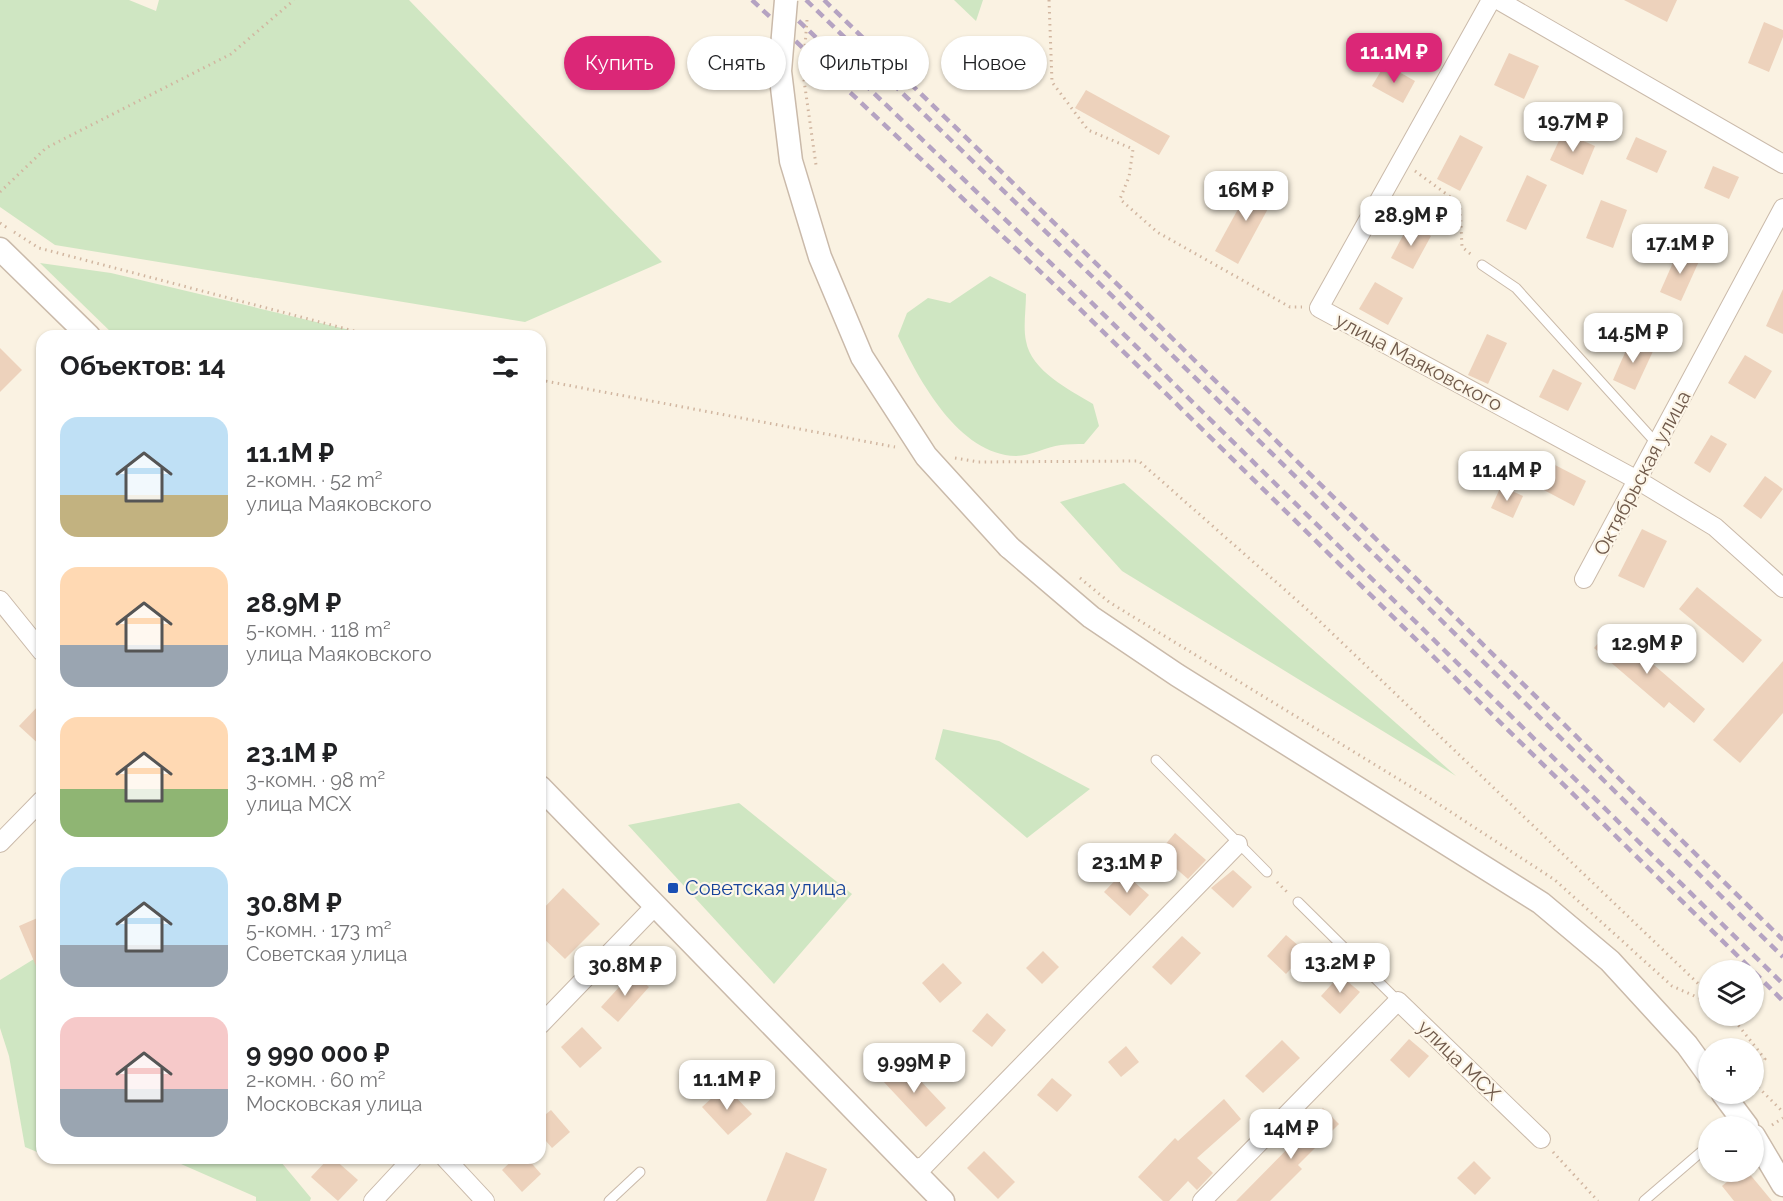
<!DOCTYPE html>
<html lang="ru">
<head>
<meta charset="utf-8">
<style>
  :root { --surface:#fff; --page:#f2f2f2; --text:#202124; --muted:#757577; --accent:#db2777 }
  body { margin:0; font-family:Raleway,sans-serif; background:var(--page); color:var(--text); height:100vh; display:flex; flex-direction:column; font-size:22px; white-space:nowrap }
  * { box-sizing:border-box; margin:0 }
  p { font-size:20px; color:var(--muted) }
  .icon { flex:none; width:33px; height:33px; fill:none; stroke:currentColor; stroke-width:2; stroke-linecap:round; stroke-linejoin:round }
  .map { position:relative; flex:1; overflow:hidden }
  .panel { position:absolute; left:36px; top:330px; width:510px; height:834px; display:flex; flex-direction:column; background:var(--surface); border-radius:18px; box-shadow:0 2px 4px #0004 }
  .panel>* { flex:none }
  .top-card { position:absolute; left:564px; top:36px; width:570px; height:54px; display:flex; gap:12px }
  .buttons { position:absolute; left:1698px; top:960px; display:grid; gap:12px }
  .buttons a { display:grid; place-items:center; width:66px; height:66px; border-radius:50%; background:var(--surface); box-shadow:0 2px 4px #0004; font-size:30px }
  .price { position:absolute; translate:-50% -51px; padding:0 14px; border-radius:12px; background:#fff; color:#222; font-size:20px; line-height:39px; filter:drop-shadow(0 2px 3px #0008) }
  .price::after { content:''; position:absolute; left:50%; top:36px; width:18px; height:14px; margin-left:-9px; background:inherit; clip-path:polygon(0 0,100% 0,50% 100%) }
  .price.selected { background:var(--accent); color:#fff }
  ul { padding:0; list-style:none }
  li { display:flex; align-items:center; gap:18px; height:150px; padding:0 24px }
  li span { display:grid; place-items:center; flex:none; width:168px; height:120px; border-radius:18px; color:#555 }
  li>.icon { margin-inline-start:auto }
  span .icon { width:72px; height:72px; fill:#fffc; stroke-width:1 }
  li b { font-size:26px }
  h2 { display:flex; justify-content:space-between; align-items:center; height:72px; padding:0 24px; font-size:26px }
  .pill { padding:0 21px; border-radius:27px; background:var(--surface); box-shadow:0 2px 4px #0004; font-size:21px; line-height:54px }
  .pill.selected { background:var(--accent); color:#fff }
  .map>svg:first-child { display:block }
</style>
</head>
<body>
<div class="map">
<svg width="1783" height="1201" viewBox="0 0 1783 1201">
  <rect width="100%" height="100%" fill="#faf2e2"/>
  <!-- green -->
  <g fill="#cfe6c2">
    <polygon points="0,0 129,0 156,11 159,0 409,0 662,262 525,322 55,245 0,207"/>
    <polygon points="954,0 983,0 976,21"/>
    <polygon points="40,263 111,273 375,336 115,336"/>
    <path d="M990,276L1026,294C1026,310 1023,327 1026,341C1031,371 1070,390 1093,404L1099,426L1084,444C1077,444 1068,444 1061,445C1046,447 1031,456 1016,456C959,455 919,380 898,336L907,313L928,298L950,303Z"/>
    <polygon points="1124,483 1456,776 1122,571 1060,502"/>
    <polygon points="943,729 999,741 1090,789 1027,838 935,759"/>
    <polygon points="739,803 852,894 774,984 628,825"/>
    <polygon points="42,954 42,1154 25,1147 9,1056 0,1028 0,980"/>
    <polygon points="180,1158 283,1158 281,1162 311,1198 310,1201 256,1201 256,1197 181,1164"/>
  </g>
  <!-- building -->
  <g fill="#edd2bc">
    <polygon points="1624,0 1677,0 1667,22"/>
    <polygon points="1764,22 1783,30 1783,37 1769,72 1748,63"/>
    <polygon points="1509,53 1539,66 1524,99 1494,85"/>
    <polygon points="1385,64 1415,81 1403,103 1372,86"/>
    <polygon points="1086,90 1170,136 1159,155 1075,108"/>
    <polygon points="1563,132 1595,146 1583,175 1550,160"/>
    <polygon points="1460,135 1483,147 1460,191 1437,179"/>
    <polygon points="1636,137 1667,151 1657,173 1626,159"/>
    <polygon points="1713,166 1739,177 1729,199 1704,188"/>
    <polygon points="1527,175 1547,185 1526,230 1506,221"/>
    <polygon points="1254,180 1277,192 1238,264 1215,251"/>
    <polygon points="1601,200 1627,210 1613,248 1586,238"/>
    <polygon points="1409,224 1431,236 1413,269 1391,258"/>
    <polygon points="1679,249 1700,259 1681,301 1660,292"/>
    <polygon points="1375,282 1403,298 1388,325 1359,309"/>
    <polygon points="1783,289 1783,334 1766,326"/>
    <polygon points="1487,334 1507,343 1488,384 1468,375"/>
    <polygon points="1631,339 1654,349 1635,390 1613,380"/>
    <polygon points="0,348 22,370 0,392"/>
    <polygon points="1745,355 1772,371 1755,399 1728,383"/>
    <polygon points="1553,369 1582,383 1568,411 1539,397"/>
    <polygon points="1711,435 1727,444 1710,473 1694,463"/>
    <polygon points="1555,465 1586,481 1574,506 1542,489"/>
    <polygon points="1765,476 1783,489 1761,519 1743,506"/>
    <polygon points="1501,486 1523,496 1513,518 1491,508"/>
    <polygon points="1642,529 1667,541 1644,588 1618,576"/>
    <polygon points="1697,587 1762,640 1743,663 1679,609"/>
    <polygon points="1611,628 1705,709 1694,723 1669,702 1664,708 1594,648"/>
    <polygon points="1783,661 1783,713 1740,763 1713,740"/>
    <polygon points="42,702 42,747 19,726"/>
    <polygon points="1175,833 1206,860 1188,879 1158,853"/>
    <polygon points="1233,870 1252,887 1233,908 1211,888"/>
    <polygon points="1123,872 1149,895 1130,916 1104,892"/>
    <polygon points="563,888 600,924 565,959 540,935 540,912"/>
    <polygon points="42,916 42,980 19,926"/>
    <polygon points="1286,935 1306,952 1286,974 1267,956"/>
    <polygon points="1182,936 1201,953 1171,985 1152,967"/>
    <polygon points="1043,951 1059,967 1042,984 1026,968"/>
    <polygon points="943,963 962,983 940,1003 922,983"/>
    <polygon points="632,973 649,987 618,1022 601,1007"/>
    <polygon points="1340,975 1360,992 1340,1014 1321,996"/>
    <polygon points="987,1013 1006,1030 992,1047 972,1031"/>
    <polygon points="582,1027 602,1048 580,1068 561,1047"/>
    <polygon points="1409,1039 1429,1056 1409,1078 1390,1060"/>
    <polygon points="1282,1040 1300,1058 1263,1093 1245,1076"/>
    <polygon points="1126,1046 1139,1062 1121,1077 1108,1062"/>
    <polygon points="902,1061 946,1108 926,1127 882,1080"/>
    <polygon points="1052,1078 1072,1095 1057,1112 1037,1095"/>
    <polygon points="725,1086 752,1114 728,1135 702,1107"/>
    <polygon points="1224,1099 1241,1119 1197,1158 1213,1173 1197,1190 1188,1181 1169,1201 1163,1201 1138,1177 1175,1138 1178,1141"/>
    <polygon points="1323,1108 1339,1124 1298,1165 1302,1169 1270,1201 1236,1201 1302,1134 1299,1131"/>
    <polygon points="551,1110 570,1132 552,1148 540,1134 540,1119"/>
    <polygon points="984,1151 1015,1182 998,1199 967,1168"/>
    <polygon points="786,1152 827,1169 814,1201 766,1201"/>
    <polygon points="329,1158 333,1158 358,1180 338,1201 311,1177"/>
    <polygon points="515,1158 527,1158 541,1174 522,1192 502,1170"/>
    <polygon points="1474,1161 1491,1178 1475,1195 1457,1178"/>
    <polygon points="1739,1172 1748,1172 1772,1201 1734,1201 1722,1186"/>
  </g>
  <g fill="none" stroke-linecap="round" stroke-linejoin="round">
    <!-- service casing -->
    <g stroke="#cabaaa" stroke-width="11">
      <g id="service">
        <polyline points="1482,265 1516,288 1658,445"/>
        <polyline points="1156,760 1267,872"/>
        <polyline points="1298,902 1398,1001"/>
        <polyline points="609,1201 640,1172"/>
        <polyline points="1644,1201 1708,1146"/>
      </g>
    </g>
    <!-- minor casing -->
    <g stroke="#cabaaa" stroke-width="20">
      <g id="minor">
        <polyline points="1491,0 1319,308 1639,481 1715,527 1783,588"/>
        <polyline points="1498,0 1783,164"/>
        <polyline points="1584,579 1783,208"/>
        <polyline points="0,600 42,652"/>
        <polyline points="0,843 42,800"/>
        <polyline points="540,1025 656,905"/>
        <polyline points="445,1158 485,1201"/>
        <polyline points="912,1169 924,1166 1238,844"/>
        <polyline points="373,1201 413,1158"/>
        <polyline points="1202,1201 1398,1001 1541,1139"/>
      </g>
    </g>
    <!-- tertiary casing -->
    <g stroke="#cabaaa" stroke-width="25">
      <g id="tertiary">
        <polyline points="0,249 89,336"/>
        <polyline points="1009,547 1091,617 1177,675 1541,903 1610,961 1687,1045 1708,1074"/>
        <polyline points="540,787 943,1201"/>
        <polyline points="1723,1094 1747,1126"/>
        <polyline points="1754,1136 1783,1185"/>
      </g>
    </g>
    <!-- path -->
    <g stroke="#d1b6a0" stroke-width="3" stroke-dasharray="1.5 4.5" stroke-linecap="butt">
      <polyline points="1049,0 1052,82 1088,130 1133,149 1129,177 1120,199 1157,232 1290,307 1302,307"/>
      <polyline points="1415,171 1460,204 1462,247 1473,256"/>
      <polyline points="0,192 46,148 231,54 294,0"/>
      <polyline points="0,223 9,229"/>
      <polyline points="14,232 39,248 373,336"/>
      <polyline points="540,380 895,447"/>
      <polyline points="955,458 978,462 1139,461 1310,612 1708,993"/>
      <polyline points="1080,578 1109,602 1431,799 1555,880 1672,986 1708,1002"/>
      <polyline points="1277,882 1289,894"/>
      <polyline points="1731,1016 1765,1059 1754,1070"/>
      <polyline points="1754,1083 1783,1112"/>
      <polyline points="1772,1125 1783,1118"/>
      <polyline points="1553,1152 1598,1201"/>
    </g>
    <!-- service -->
    <use href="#service" stroke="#fff" stroke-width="9"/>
    <!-- minor -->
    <use href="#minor" stroke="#fff" stroke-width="18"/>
    <!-- tertiary -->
    <use href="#tertiary" stroke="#fff" stroke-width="22"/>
    <!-- rail -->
    <g stroke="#b5a3c2" stroke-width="4.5" stroke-dasharray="9 6" stroke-linecap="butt">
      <polyline points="752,0 1079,308 1752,970"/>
      <polyline points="777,0 1088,299 1783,984"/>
      <polyline points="806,0 1102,286 1783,957"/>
      <polyline points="824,0 1110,277 1783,940"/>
      <polyline points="1754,972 1783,1001"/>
    </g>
    <!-- tertiary-bridge casing -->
    <g stroke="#cabaaa" stroke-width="25" stroke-linecap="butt">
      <polyline id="tertiary-bridge" points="786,0 780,71 791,161 820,257 862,357 926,456 1009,547"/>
    </g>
    <!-- path-bridge -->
    <polyline stroke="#d1b6a0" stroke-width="3" stroke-dasharray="1.5 4.5" stroke-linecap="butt" points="807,20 803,73 816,165"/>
    <!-- tertiary-bridge -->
    <use href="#tertiary-bridge" stroke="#fff" stroke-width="22"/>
  </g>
  <!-- markers -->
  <rect fill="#1a4fb4" stroke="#fdf6e8" stroke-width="2" x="667" y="882" width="12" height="12" rx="3"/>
  <g text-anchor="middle" stroke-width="4.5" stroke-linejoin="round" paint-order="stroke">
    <!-- street labels -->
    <g font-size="20" fill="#705a4b" stroke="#fdf6e8">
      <text transform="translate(1419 362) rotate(28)" y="7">улица Маяковского</text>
      <text transform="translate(1642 473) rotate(-62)" y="7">Октябрьская улица</text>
      <text transform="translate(1459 1060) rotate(44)" y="7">улица МСХ</text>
    </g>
    <!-- transit labels -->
    <g font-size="20" fill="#164399" stroke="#fdf6e8" text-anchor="start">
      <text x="685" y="895">Советская улица</text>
    </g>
  </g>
</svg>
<div class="buttons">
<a><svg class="icon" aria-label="layers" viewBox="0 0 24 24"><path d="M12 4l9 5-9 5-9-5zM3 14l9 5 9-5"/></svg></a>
<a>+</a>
<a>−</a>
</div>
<b class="price selected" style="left:1394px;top:84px">11.1M ₽</b>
<b class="price" style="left:1573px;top:153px">19.7M ₽</b>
<b class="price" style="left:1246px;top:222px">16M ₽</b>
<b class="price" style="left:1411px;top:247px">28.9M ₽</b>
<b class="price" style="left:1680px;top:275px">17.1M ₽</b>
<b class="price" style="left:1633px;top:364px">14.5M ₽</b>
<b class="price" style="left:1507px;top:502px">11.4M ₽</b>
<b class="price" style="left:1647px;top:675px">12.9M ₽</b>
<b class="price" style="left:1127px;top:894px">23.1M ₽</b>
<b class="price" style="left:1340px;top:994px">13.2M ₽</b>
<b class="price" style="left:625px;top:997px">30.8M ₽</b>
<b class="price" style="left:914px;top:1094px">9.99M ₽</b>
<b class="price" style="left:727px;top:1111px">11.1M ₽</b>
<b class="price" style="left:1291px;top:1160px">14M ₽</b>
<div class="top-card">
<a class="pill selected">Купить</a>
<a class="pill">Снять</a>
<a class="pill">Фильтры</a>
<a class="pill">Новое</a>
</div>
<section class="panel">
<h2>Объектов: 14<svg class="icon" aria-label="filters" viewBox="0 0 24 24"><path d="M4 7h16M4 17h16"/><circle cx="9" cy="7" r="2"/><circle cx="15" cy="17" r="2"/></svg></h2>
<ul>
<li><span style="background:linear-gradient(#bfe0f5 65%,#c2b280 0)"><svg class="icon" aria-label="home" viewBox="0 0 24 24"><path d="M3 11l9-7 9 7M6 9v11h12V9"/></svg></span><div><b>11.1M ₽</b><p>2-комн. · 52 m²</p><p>улица Маяковского</p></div></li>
<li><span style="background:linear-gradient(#ffd9b3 65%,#9aa5b1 0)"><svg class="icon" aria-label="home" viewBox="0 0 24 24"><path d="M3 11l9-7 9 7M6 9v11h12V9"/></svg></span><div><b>28.9M ₽</b><p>5-комн. · 118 m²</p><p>улица Маяковского</p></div></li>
<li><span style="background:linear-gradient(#ffd9b3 60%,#8fb573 0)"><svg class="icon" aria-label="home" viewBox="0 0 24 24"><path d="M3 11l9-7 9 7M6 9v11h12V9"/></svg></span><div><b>23.1M ₽</b><p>3-комн. · 98 m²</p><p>улица МСХ</p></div></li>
<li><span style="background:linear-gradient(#bfe0f5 65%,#9aa5b1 0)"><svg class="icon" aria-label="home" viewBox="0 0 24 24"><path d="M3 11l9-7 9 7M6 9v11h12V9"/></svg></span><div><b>30.8M ₽</b><p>5-комн. · 173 m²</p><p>Советская улица</p></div></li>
<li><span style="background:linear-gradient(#f6c9c9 60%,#9aa5b1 0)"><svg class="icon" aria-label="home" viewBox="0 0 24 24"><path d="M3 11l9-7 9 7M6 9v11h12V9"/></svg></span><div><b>9 990 000 ₽</b><p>2-комн. · 60 m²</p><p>Московская улица</p></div></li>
</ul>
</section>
</div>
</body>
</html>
